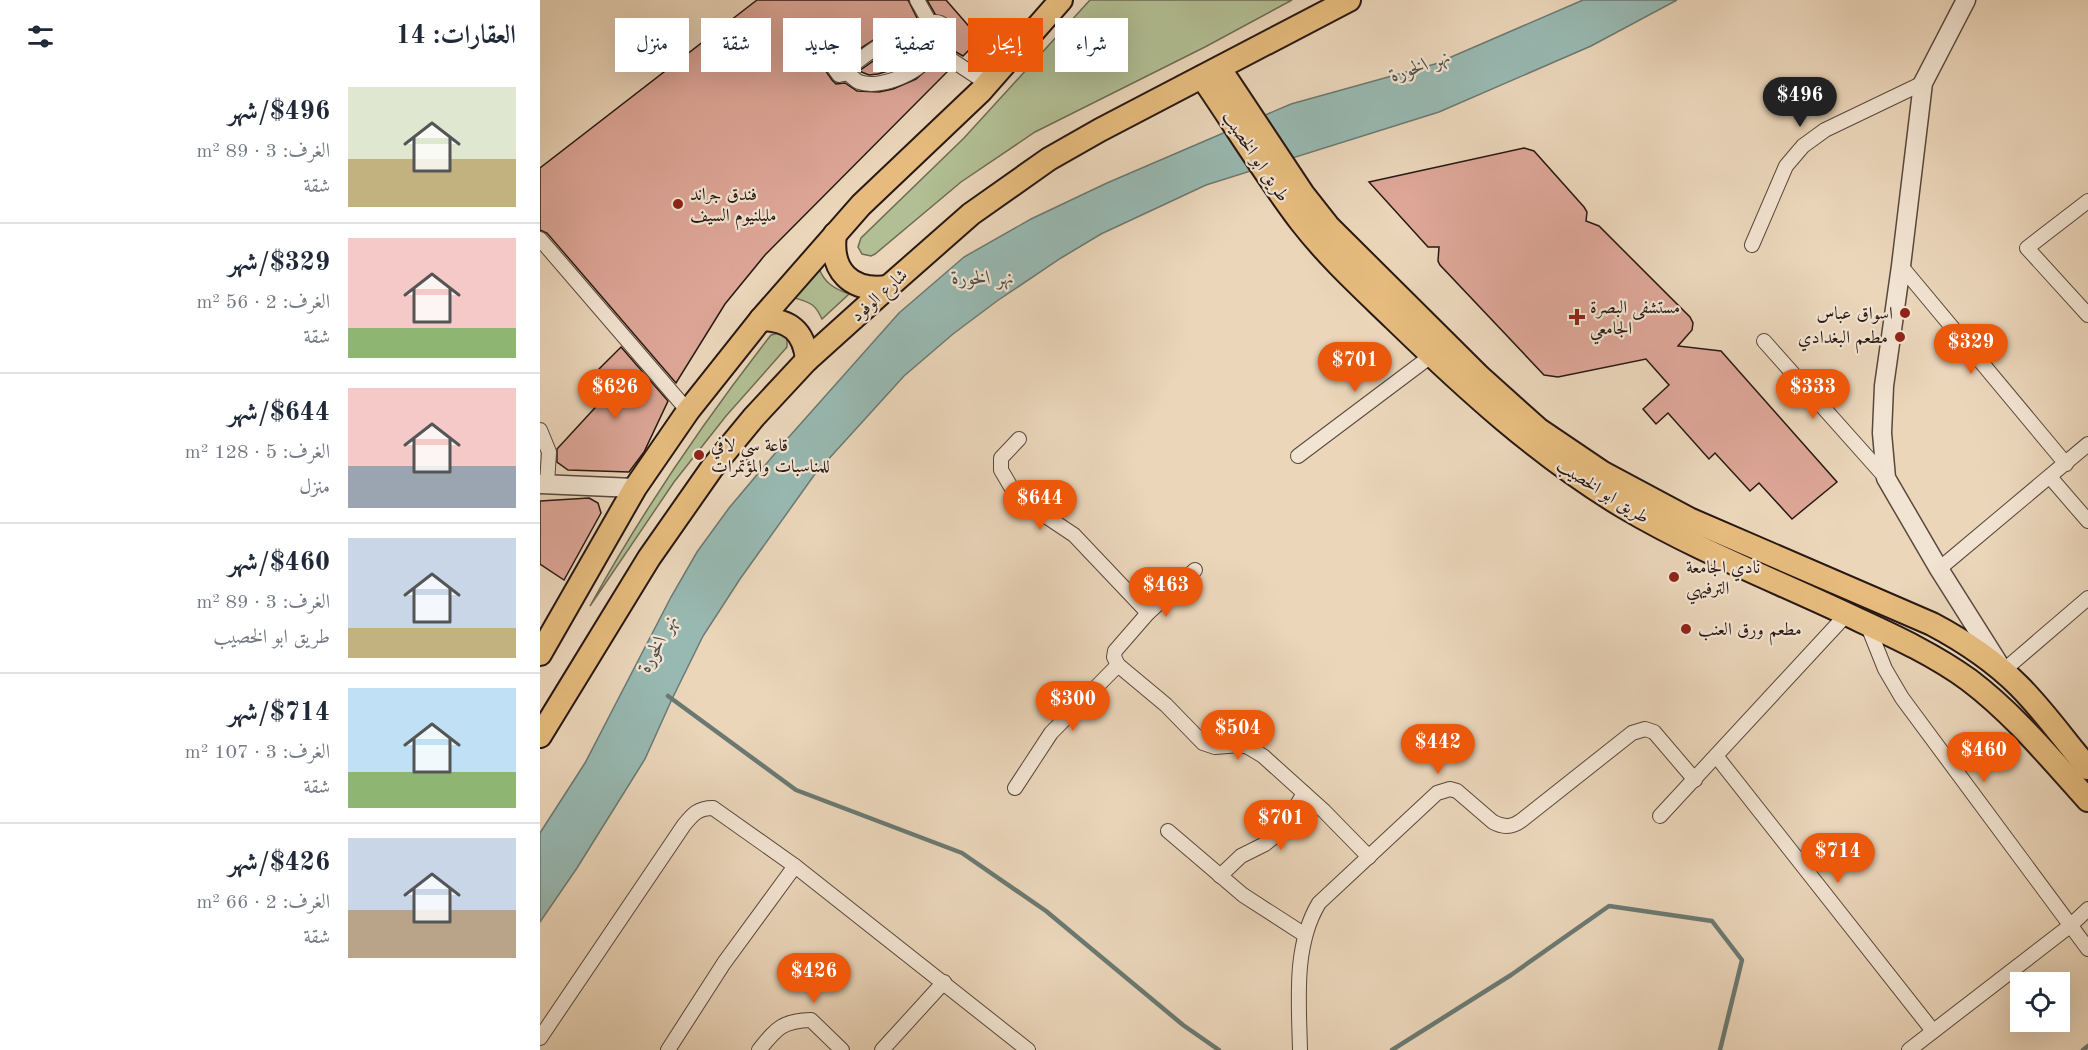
<!DOCTYPE html>
<html lang="ar">
<head>
<meta charset="utf-8">
<style>
  :root { --surface:#fff; --page:#f2f2f3; --text:#1f2937; --muted:#747a83; --line:#e0e1e3; --accent:#ea580c }
  body { margin:0; font-family:"Old Standard TT",Amiri,serif; background:var(--page); color:var(--text); direction:rtl; height:100vh; display:flex; flex-direction:column; font-size:22px; white-space:nowrap }
  * { box-sizing:border-box; margin:0 }
  p { font-size:20px; color:var(--muted) }
  .icon { flex:none; width:33px; height:33px; fill:none; stroke:currentColor; stroke-width:2; stroke-linecap:round; stroke-linejoin:round }
  .map { position:relative; flex:1; overflow:hidden; direction:ltr }
  .drawer { display:flex; flex-direction:column; background:var(--surface); width:540px }
  .drawer>* { flex:none }
  .banner { position:absolute; left:18px; top:18px; width:570px; height:54px; direction:rtl; display:flex; gap:12px }
  .fabs { position:absolute; left:1470px; top:972px; display:grid; gap:12px }
  .fabs a { display:grid; place-items:center; width:60px; height:60px; border-radius:0px; background:var(--surface); box-shadow:0 6px 24px #0002; font-size:30px }
  .price { position:absolute; translate:-50% -51px; padding:0 14px; border-radius:21px; background:var(--accent); color:#fff; font-size:20px; line-height:39px; filter:drop-shadow(0 2px 3px #0008) }
  .price::after { content:''; position:absolute; left:50%; top:36px; width:18px; height:14px; margin-left:-9px; background:inherit; clip-path:polygon(0 0,100% 0,50% 100%) }
  .price.selected { background:#222; color:#fff }
  ul { padding:0; list-style:none }
  li { display:flex; align-items:center; gap:18px; height:150px; padding:0 24px }
  li+li { border-top:2px solid var(--line) }
  li span { display:grid; place-items:center; flex:none; width:168px; height:120px; border-radius:0px; color:#555 }
  li>.icon { margin-inline-start:auto }
  span .icon { width:72px; height:72px; fill:#fffc; stroke-width:1 }
  li b { font-size:26px }
  h2 { display:flex; justify-content:space-between; align-items:center; height:72px; padding:0 24px; font-size:26px }
  .tag { padding:0 21px; border-radius:0px; background:var(--surface); box-shadow:0 6px 24px #0002; font-size:21px; line-height:54px }
  .tag.selected { background:var(--accent); color:#fff }
  main { display:flex; flex:1; min-height:0 }
  .map>svg:first-child { display:block }
</style>
</head>
<body>
<main>
<div class="map">
<svg width="1548" height="1050" viewBox="0 0 1548 1050">
  <rect width="100%" height="100%" fill="#ebd6ba"/>
  <filter id="stains"><feTurbulence type="fractalNoise" baseFrequency=".00333" numOctaves="4"/><feColorMatrix values="0 0 0 0 .2 0 0 0 0 .09 0 0 0 0 .02 0 0 0 .5 -.17"/></filter>
  <radialGradient id="worn" r=".72"><stop offset=".6" stop-color="#630" stop-opacity="0"/><stop offset="1" stop-color="#630" stop-opacity=".3"/></radialGradient>
  <!-- green -->
  <g fill="#b2bf94" stroke="#6d6c54" stroke-width="1.5">
    <polygon points="550,0 752,0 665,47 495,132 421,182 335,254 331,256 322,254 318,247 321,238 424,138"/>
    <path d="M279,268C284,283 295,289 309,294L282,319C274,302 270,303 252,297Z"/>
    <path d="M239,333L247,337V347L186,416L134,482L50,606C103,510 164,421 231,335Z"/>
  </g>
  <!-- water -->
  <polygon fill="#98b9b2" stroke="#6b7972" stroke-width="1.5" points="1043,0 1137,0 1051,46 899,112 666,185 561,234 521,258 457,301 413,334 364,376 275,474 200,579 163,636 132,699 105,759 37,868 0,922 0,833 45,763 131,597 157,552 189,508 248,438 359,313 424,257 491,219 567,183 751,104 895,64"/>
  <g fill="none" stroke-linecap="round" stroke-linejoin="round">
    <!-- stream -->
    <g stroke="#6b7972" stroke-width="4.5">
      <polyline points="128,696 256,790 422,853 506,911 643,1025 679,1050"/>
      <polyline points="852,1050 971,975 1069,906 1172,921 1202,960 1180,1050"/>
      <polyline points="1543,1050 1548,1046"/>
    </g>
  </g>
  <!-- building -->
  <g fill="#dda697" stroke="#281813" stroke-width="1.5">
    <polygon points="217,0 368,0 378,20 349,30 312,54 303,50 291,55 285,70 292,80 296,84 305,83 317,91 339,92 353,89 376,79 397,61 410,69 225,255 185,304 136,383 7,233 0,230 0,168"/>
    <polygon points="387,0 406,0 440,39 423,56 409,48 406,42 399,39 388,42 376,58 358,68 338,74 329,75 319,71 349,50 365,42 387,37 397,28 398,19"/>
    <polygon points="984,148 994,151 1044,207 1047,212 1046,221 1059,226 1150,317 1153,323 1152,330 1138,346 1181,351 1297,482 1252,519 1219,483 1210,491 1175,453 1169,459 1128,413 1116,424 1103,409 1129,385 1106,359 1018,377 1004,375 900,265 898,261 899,247 888,247 829,182"/>
    <polygon points="81,347 128,401 104,452 89,472 28,470 17,462 17,449 64,398 47,381"/>
    <polygon points="49,498 58,503 61,513 24,580 0,564 0,501"/>
  </g>
  <g fill="none" stroke-linecap="round" stroke-linejoin="round">
    <!-- minor casing -->
    <g stroke="#59483d" stroke-width="16">
      <g id="minor">
        <polyline points="377,0 390,23"/>
        <circle cx="395" cy="35" r="13"/>
        <polyline points="400,48 401,53 448,84"/>
        <path d="M311,66C337,47 351,34 384,28"/>
        <path d="M308,73L311,66L305,59L297,61L294,68L299,75L308,73C311,76 315,80 319,82C341,90 386,71 393,49"/>
        <polyline points="1548,201 1487,248 1548,315"/>
        <polyline points="0,239 148,411"/>
        <polyline points="1212,245 1246,166 1263,146 1285,130 1383,83"/>
        <polyline points="1361,266 1526,464"/>
        <polyline points="1224,341 1346,478"/>
        <polyline points="0,430 9,452 7,484"/>
        <polyline points="479,439 461,458 461,470 471,487 501,513 534,535 608,613"/>
        <polyline points="758,456 891,356"/>
        <polyline points="1510,477 1548,521"/>
        <polyline points="1399,569 1548,444"/>
        <polyline points="655,570 608,613 575,651 574,657 578,665 626,705 663,743 675,747 700,745 708,747 723,756 784,811 829,857"/>
        <polyline points="1327,624 1345,669 1362,698 1548,949"/>
        <polyline points="1463,671 1548,598"/>
        <polyline points="1177,757 1393,1031"/>
        <polyline points="475,788 511,733 578,665"/>
        <polyline points="1120,816 1307,614"/>
        <polyline points="628,831 703,895 765,935"/>
        <polyline points="680,876 701,856 725,844 736,835 747,822 764,793"/>
        <path d="M0,1038L144,825C153,814 158,808 173,808L255,866L488,1050"/>
        <polyline points="128,1050 184,963 255,866"/>
        <path d="M219,1050C237,1028 242,1021 271,1020L302,1050"/>
        <polyline points="342,1050 404,982"/>
        <path d="M760,1050C759,1002 753,946 779,903L897,793L910,789L917,791L953,822C964,828 973,827 982,820L1092,733L1105,729L1114,732L1155,780"/>
        <polyline points="1369,1050 1531,925 1548,909"/>
      </g>
    </g>
    <!-- tertiary casing -->
    <g stroke="#59483d" stroke-width="21">
      <g id="tertiary">
        <polyline points="1426,0 1383,83 1361,266 1344,386 1342,433 1346,478 1399,569 1459,664"/>
        <polyline points="0,484 95,488"/>
      </g>
    </g>
    <!-- primary casing -->
    <g stroke="#281813" stroke-width="26">
      <g id="primary">
        <path d="M680,69L763,194L789,227L940,377L998,429L1063,473L1149,519L1392,624C1424,641 1453,660 1479,686C1504,711 1525,741 1548,768"/>
        <path d="M662,77C695,125 726,176 761,222C789,258 822,288 854,319C926,389 998,455 1084,507C1160,552 1242,583 1321,621C1358,638 1396,656 1429,680C1474,714 1510,758 1548,800"/>
        <path d="M295,234C290,271 311,292 348,287"/>
        <path d="M221,319C250,320 264,331 267,360"/>
        <polyline points="0,654 95,488 148,411 221,319 321,205 441,91 521,0"/>
        <polyline points="0,736 109,558 172,468 214,417 267,360 348,287 431,214 509,159 560,130 809,0"/>
      </g>
    </g>
    <!-- minor -->
    <use href="#minor" stroke="#f2e4d2" stroke-width="14"/>
    <!-- tertiary -->
    <use href="#tertiary" stroke="#f2e4d2" stroke-width="18"/>
    <!-- primary -->
    <use href="#primary" stroke="#e6bb7d" stroke-width="22"/>
  </g>
  <!-- markers -->
  <g fill="#8f2418" stroke="#f2e4d2" stroke-width="2">
    <circle cx="138" cy="204" r="6"/>
    <circle cx="1365" cy="313" r="6"/>
    <path d="M1034 308h6v6h6v6h-6v6h-6v-6h-6v-6h6z"/>
    <circle cx="1360" cy="337" r="6"/>
    <circle cx="159" cy="455" r="6"/>
    <circle cx="1134" cy="577" r="6"/>
    <circle cx="1146" cy="629" r="6"/>
  </g>
  <g text-anchor="middle" stroke-width="4.5" stroke-linejoin="round" paint-order="stroke">
    <!-- street labels -->
    <g font-size="18" fill="#281813" stroke="#f2e4d2">
      <text transform="translate(716 156) rotate(56)" y="6">طريق ابو الخصيب</text>
      <text transform="translate(339 295) rotate(-42)" y="6">شارع الوفود</text>
      <text transform="translate(1063 491) rotate(32)" y="6">طريق ابو الخصيب</text>
    </g>
    <!-- poi labels -->
    <g font-size="18" fill="#281813" stroke="#f2e4d2" text-anchor="start">
      <text x="150" y="200">فندق جراند<tspan x="150" dy="21">مليلنيوم السيف</tspan></text>
      <text x="1050" y="313">مستشفى البصرة<tspan x="1050" dy="21">الجامعي</tspan></text>
      <text x="1353" y="319" text-anchor="end">اسواق عباس</text>
      <text x="1348" y="343" text-anchor="end">مطعم البغدادي</text>
      <text x="171" y="451">قاعة سي لافي<tspan x="171" dy="21">للمناسبات والمؤتمرات</tspan></text>
      <text x="1146" y="573">نادي الجامعة<tspan x="1146" dy="21">الترفيهي</tspan></text>
      <text x="1158" y="635">مطعم ورق العنب</text>
    </g>
    <!-- water labels -->
    <g font-size="20" font-style="italic" fill="#4f504b" stroke="#f2e4d2">
      <text transform="translate(880 65) rotate(-19)" y="7">نهر الخورة</text>
      <text x="443" y="284">نهر الخورة</text>
      <text transform="translate(117 643) rotate(-62)" y="7">نهر الخورة</text>
    </g>
  </g>
  <rect width="100%" height="100%" filter="url(#stains)"/>
  <rect width="100%" height="100%" fill="url(#worn)"/>
</svg>
<div class="fabs">
<a><svg class="icon" aria-label="locate" viewBox="0 0 24 24"><circle cx="12" cy="12" r="6"/><path d="M12 2v4M12 18v4M2 12h4M18 12h4"/></svg></a>
</div>
<b class="price selected" style="left:1260px;top:128px">$496</b>
<b class="price" style="left:1431px;top:375px">$329</b>
<b class="price" style="left:815px;top:393px">$701</b>
<b class="price" style="left:75px;top:420px">$626</b>
<b class="price" style="left:1273px;top:420px">$333</b>
<b class="price" style="left:500px;top:531px">$644</b>
<b class="price" style="left:626px;top:618px">$463</b>
<b class="price" style="left:533px;top:732px">$300</b>
<b class="price" style="left:698px;top:761px">$504</b>
<b class="price" style="left:898px;top:775px">$442</b>
<b class="price" style="left:1444px;top:783px">$460</b>
<b class="price" style="left:741px;top:851px">$701</b>
<b class="price" style="left:1298px;top:884px">$714</b>
<b class="price" style="left:274px;top:1004px">$426</b>
<div class="banner">
<a class="tag">شراء</a>
<a class="tag selected">إيجار</a>
<a class="tag">تصفية</a>
<a class="tag">جديد</a>
<a class="tag">شقة</a>
<a class="tag">منزل</a>
</div>
</div>
<section class="drawer">
<h2>العقارات: 14<svg class="icon" aria-label="filters" viewBox="0 0 24 24"><path d="M4 7h16M4 17h16"/><circle cx="9" cy="7" r="2"/><circle cx="15" cy="17" r="2"/></svg></h2>
<ul>
<li><span style="background:linear-gradient(#dfe7d0 60%,#c2b280 0)"><svg class="icon" aria-label="home" viewBox="0 0 24 24"><path d="M3 11l9-7 9 7M6 9v11h12V9"/></svg></span><div><b>$496/شهر</b><p>الغرف: 3 · 89 m²</p><p>شقة</p></div></li>
<li><span style="background:linear-gradient(#f6c9c9 75%,#8fb573 0)"><svg class="icon" aria-label="home" viewBox="0 0 24 24"><path d="M3 11l9-7 9 7M6 9v11h12V9"/></svg></span><div><b>$329/شهر</b><p>الغرف: 2 · 56 m²</p><p>شقة</p></div></li>
<li><span style="background:linear-gradient(#f6c9c9 65%,#9aa5b1 0)"><svg class="icon" aria-label="home" viewBox="0 0 24 24"><path d="M3 11l9-7 9 7M6 9v11h12V9"/></svg></span><div><b>$644/شهر</b><p>الغرف: 5 · 128 m²</p><p>منزل</p></div></li>
<li><span style="background:linear-gradient(#c9d6e8 75%,#c2b280 0)"><svg class="icon" aria-label="home" viewBox="0 0 24 24"><path d="M3 11l9-7 9 7M6 9v11h12V9"/></svg></span><div><b>$460/شهر</b><p>الغرف: 3 · 89 m²</p><p>طريق ابو الخصيب</p></div></li>
<li><span style="background:linear-gradient(#bfe0f5 70%,#8fb573 0)"><svg class="icon" aria-label="home" viewBox="0 0 24 24"><path d="M3 11l9-7 9 7M6 9v11h12V9"/></svg></span><div><b>$714/شهر</b><p>الغرف: 3 · 107 m²</p><p>شقة</p></div></li>
<li><span style="background:linear-gradient(#c9d6e8 60%,#b9a48a 0)"><svg class="icon" aria-label="home" viewBox="0 0 24 24"><path d="M3 11l9-7 9 7M6 9v11h12V9"/></svg></span><div><b>$426/شهر</b><p>الغرف: 2 · 66 m²</p><p>شقة</p></div></li>
</ul>
</section>
</main>
</body>
</html>
